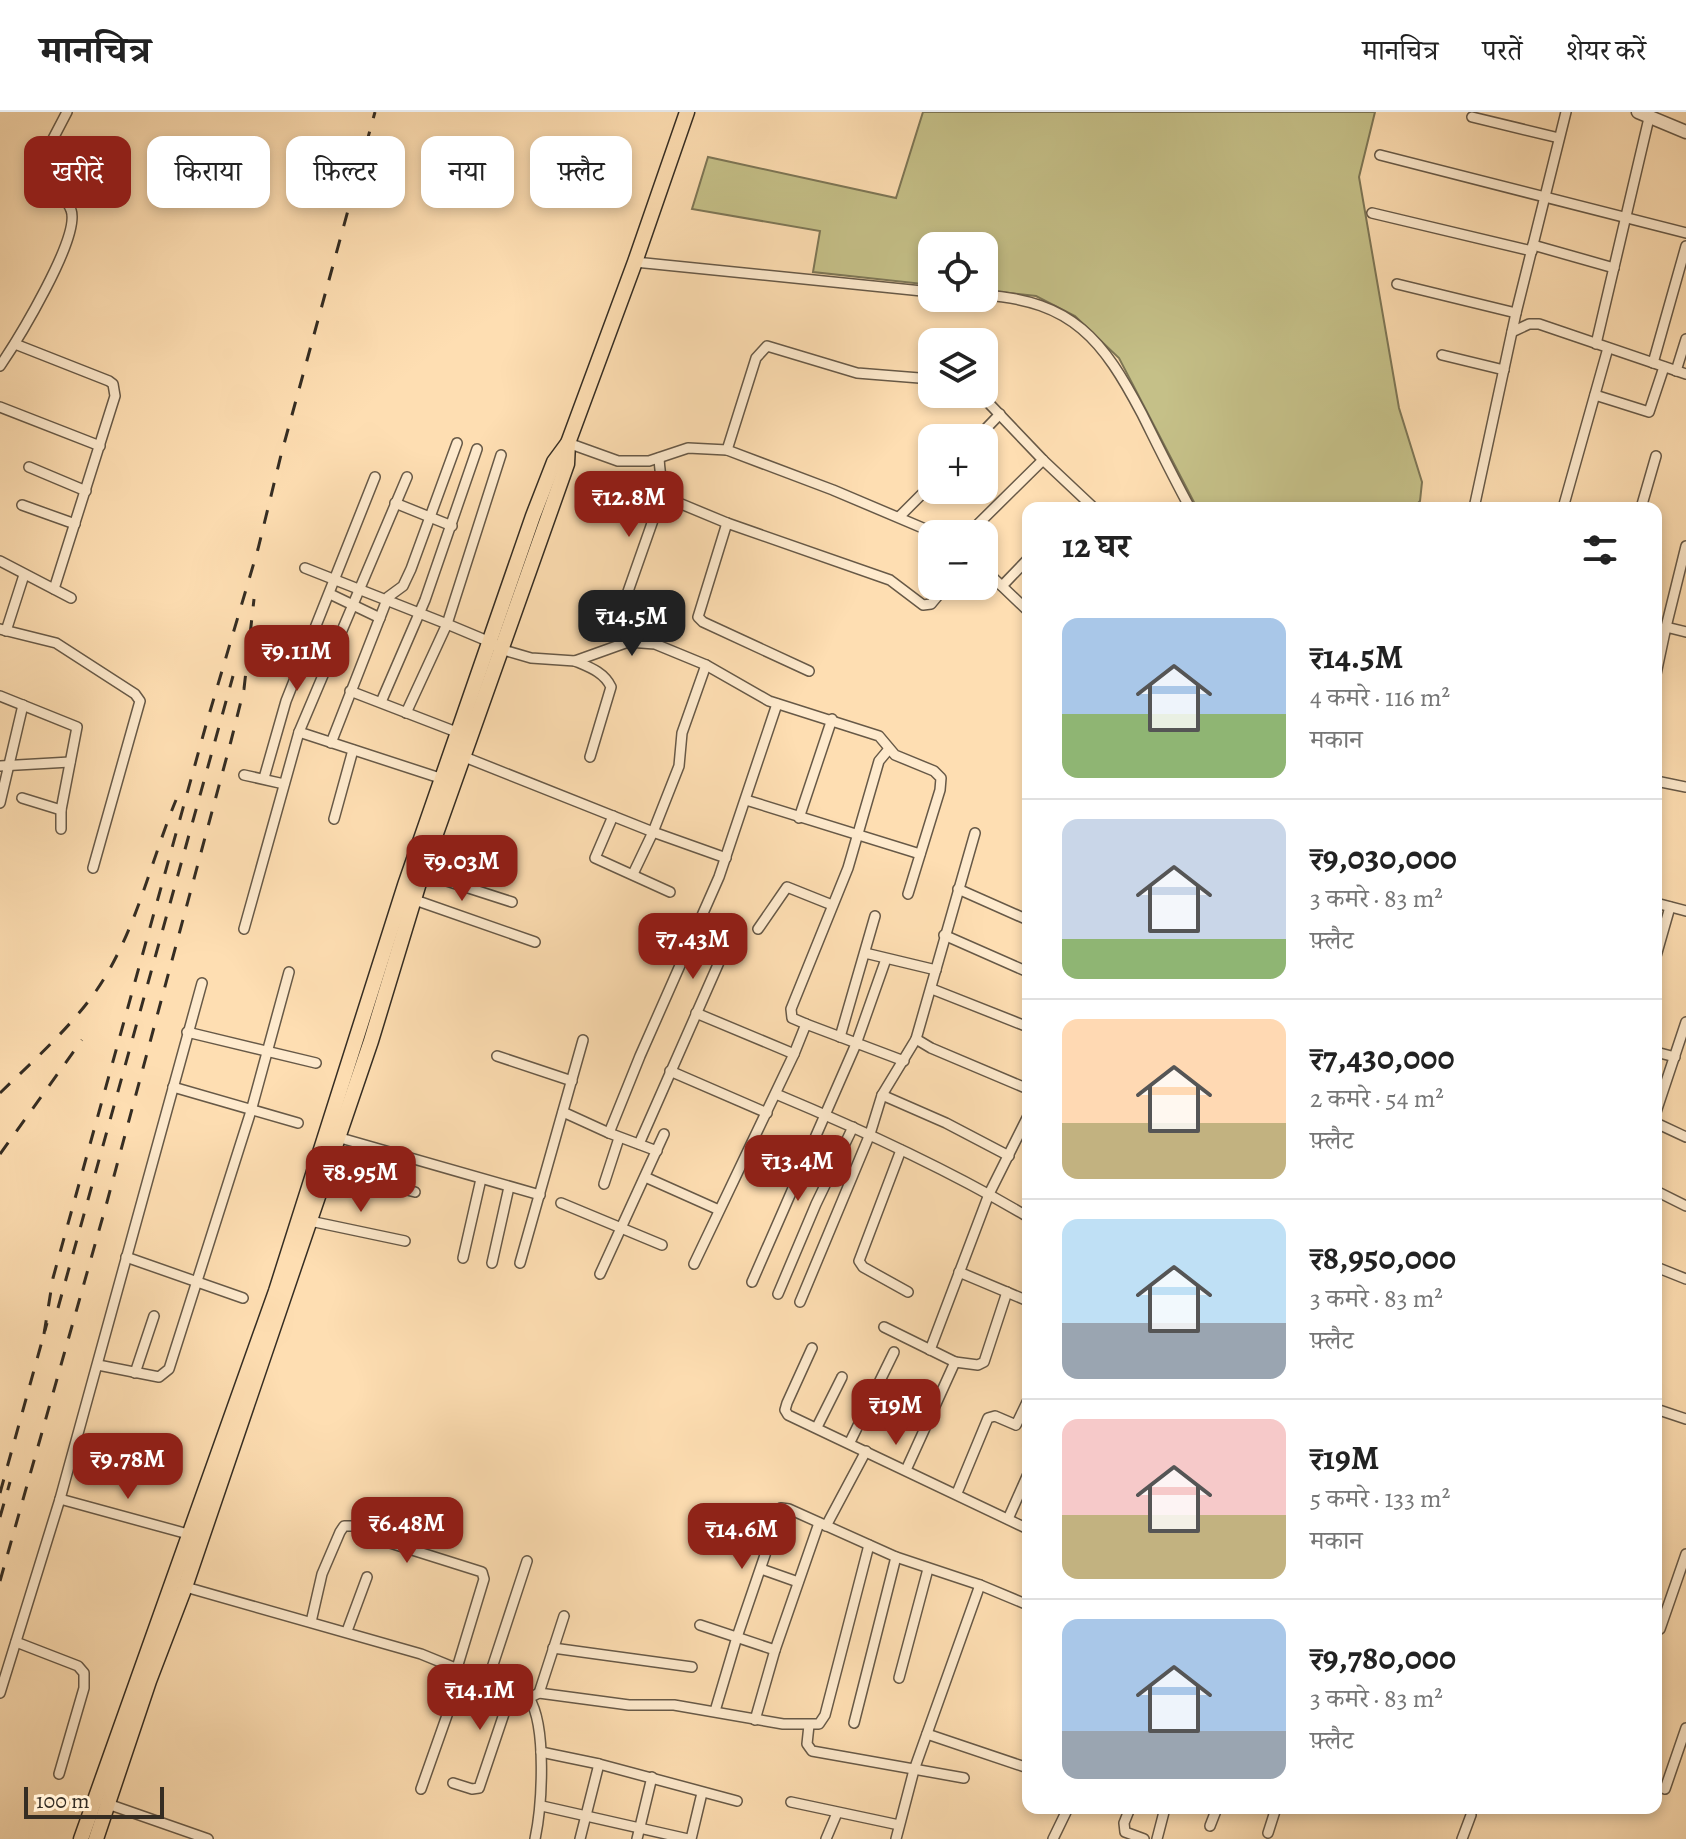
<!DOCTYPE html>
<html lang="hi">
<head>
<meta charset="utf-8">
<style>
  :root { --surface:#fff; --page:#f2f2f2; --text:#222; --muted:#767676; --line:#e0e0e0; --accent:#8f2418 }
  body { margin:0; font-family:Alegreya,"Noto Serif Devanagari",serif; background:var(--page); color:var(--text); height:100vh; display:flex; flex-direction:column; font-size:30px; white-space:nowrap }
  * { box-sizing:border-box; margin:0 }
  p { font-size:26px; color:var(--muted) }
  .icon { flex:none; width:44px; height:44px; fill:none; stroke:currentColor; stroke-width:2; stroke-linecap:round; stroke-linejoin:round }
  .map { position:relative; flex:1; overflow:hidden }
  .side { position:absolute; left:1022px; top:390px; width:640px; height:1312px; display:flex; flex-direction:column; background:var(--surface); border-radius:16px; box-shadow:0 4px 12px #0003 }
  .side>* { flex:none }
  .banner { position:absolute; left:24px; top:24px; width:760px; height:72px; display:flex; gap:16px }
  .fabs { position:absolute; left:918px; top:120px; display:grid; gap:16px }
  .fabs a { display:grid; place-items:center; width:80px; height:80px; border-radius:16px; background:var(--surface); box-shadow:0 4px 12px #0003; font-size:40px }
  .scale { position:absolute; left:24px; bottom:20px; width:140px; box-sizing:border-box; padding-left:8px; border:4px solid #352d23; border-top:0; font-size:22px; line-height:28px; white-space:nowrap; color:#352d23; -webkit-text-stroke:6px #feeacd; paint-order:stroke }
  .price { position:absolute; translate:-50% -68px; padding:0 18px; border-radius:16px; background:var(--accent); color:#fff; font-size:26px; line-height:52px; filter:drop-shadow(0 2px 4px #0008) }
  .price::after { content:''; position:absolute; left:50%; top:48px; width:24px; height:18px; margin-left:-12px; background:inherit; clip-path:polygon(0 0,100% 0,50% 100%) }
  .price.current { background:#222; color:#fff }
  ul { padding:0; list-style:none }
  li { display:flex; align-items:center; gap:24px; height:200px; padding:0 40px }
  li+li { border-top:2px solid var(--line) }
  li span { display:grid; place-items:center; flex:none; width:224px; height:160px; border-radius:16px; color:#555 }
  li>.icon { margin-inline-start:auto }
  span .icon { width:96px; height:96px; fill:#fffc; stroke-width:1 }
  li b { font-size:34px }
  h2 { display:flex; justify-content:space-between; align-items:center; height:96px; padding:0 40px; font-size:34px }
  .tag { padding:0 28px; border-radius:16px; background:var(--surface); box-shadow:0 4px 12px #0003; font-size:28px; line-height:72px }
  .tag.current { background:var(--accent); color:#fff }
  header { display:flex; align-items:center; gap:48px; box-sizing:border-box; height:112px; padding:0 40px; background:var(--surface); border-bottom:2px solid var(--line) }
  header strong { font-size:38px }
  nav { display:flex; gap:44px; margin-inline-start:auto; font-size:28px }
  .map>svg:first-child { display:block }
</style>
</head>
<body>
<header>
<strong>मानचित्र</strong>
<nav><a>मानचित्र</a><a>परतें</a><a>शेयर करें</a></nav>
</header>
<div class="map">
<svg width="1686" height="1727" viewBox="0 0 1686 1727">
  <rect width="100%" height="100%" fill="#fedeb2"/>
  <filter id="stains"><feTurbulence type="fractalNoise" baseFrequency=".0025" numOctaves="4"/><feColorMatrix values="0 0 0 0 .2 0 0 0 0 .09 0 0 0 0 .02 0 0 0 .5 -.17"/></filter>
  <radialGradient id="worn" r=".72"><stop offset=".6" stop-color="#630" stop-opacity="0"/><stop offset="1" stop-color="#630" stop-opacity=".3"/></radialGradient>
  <!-- green -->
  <polygon fill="#c5c088" stroke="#7d7656" stroke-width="2" points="923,0 1375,0 1359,65 1399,296 1422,370 1420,389 1413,396 1197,396 1119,246 1075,204 1036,184 984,178 984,134 932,134 932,173 813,160 820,119 692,97 708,45 896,86"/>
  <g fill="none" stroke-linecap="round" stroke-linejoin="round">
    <!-- minor casing -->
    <g stroke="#675947" stroke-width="12">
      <g id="minor">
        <polyline points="1472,5 1559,26"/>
        <polyline points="1380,43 1686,121"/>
        <polyline points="1372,101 1532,139"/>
        <polyline points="1533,133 1614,156"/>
        <polyline points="635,150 932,180"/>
        <polyline points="1397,172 1516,201"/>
        <path d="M984,183C1073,189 1103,228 1142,302C1158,334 1173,365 1190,396"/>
        <polyline points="1512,220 1529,212 1539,212 1686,262"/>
        <polyline points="15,232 109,269 113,272 115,284 54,477"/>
        <polyline points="1596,232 1649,6"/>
        <polyline points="1442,243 1504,258"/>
        <polyline points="1653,251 1686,134"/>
        <path d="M0,254C17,229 81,125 71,98C66,83 47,76 41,60L45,42L67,0"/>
        <polyline points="1676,259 1686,227"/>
        <polyline points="980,282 1043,348 1094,396"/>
        <polyline points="1595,283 1649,300 1664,255"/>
        <polyline points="0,295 100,334"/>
        <polyline points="977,326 1000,302"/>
        <polyline points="568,331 618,349 649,349 688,336 727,338 833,378 937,422"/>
        <polyline points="727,338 756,246 767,234 857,261 932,267"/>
        <path d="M659,346C660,361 661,379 674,389L727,411L890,468L923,493L931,492L946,474"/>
        <polyline points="29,355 86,379"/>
        <polyline points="395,391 452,414"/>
        <polyline points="22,393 75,412"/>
        <polyline points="1474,396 1516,201 1566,0"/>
        <polyline points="1563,396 1608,236"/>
        <polyline points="1641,396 1656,344"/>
        <polyline points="899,405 932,372"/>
        <polyline points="727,411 698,505 703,510 809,559"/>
        <polyline points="968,422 1043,348"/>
        <polyline points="0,449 71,486"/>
        <polyline points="305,456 447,512 490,530 500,537 531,546 575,549 628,530 655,532 706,553 769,589 879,624 895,643 934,659 941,666 940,678 908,782"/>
        <polyline points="984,457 1028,499"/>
        <polyline points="1002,474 1028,447"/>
        <polyline points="330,482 380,506"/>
        <polyline points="625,488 664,377"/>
        <polyline points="1666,515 1686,434"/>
        <polyline points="0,517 56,531 135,582 140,589 93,756"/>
        <polyline points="6,519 24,463"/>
        <path d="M575,549C589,555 604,560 611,575L590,645"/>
        <polyline points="1656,562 1666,515 1686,520"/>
        <polyline points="350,579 459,621"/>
        <polyline points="0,584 77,615 61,698 61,717"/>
        <polyline points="381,590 425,488 477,337"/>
        <polyline points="406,601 447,512 501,343"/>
        <polyline points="299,620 443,667"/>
        <polyline points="331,631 388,485 403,474 411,457 457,331"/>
        <polyline points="462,644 653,720 726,746"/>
        <polyline points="0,654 70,650"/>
        <polyline points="244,663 284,672"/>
        <polyline points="264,666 286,589 375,365"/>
        <polyline points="1656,669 1686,675"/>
        <polyline points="22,686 61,698"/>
        <polyline points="746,688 920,742"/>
        <polyline points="0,691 23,593"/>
        <polyline points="613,704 595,746 670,780"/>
        <polyline points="799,706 832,607"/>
        <polyline points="334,707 353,638"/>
        <polyline points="422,761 512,790"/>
        <polyline points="633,762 653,720 679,654 682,621 706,553"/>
        <polyline points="958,777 1028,808"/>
        <polyline points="415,788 535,830"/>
        <polyline points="1656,791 1686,799"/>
        <polyline points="244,817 299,620 407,365"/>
        <polyline points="758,817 787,775 832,793"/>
        <polyline points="944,823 1028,860"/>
        <polyline points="865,841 936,858"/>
        <polyline points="1656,844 1670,795"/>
        <polyline points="932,877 1028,915"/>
        <polyline points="806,912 792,906 791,897 848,756 879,649 889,637"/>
        <polyline points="187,920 316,951"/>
        <polyline points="840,925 875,804"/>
        <polyline points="916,927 931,936 1028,977"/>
        <polyline points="1656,940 1675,945"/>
        <polyline points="794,942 806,912 904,949"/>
        <polyline points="497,944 572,969"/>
        <polyline points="670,959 767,1001"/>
        <polyline points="173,975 298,1011"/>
        <path d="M776,982C862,1018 948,1057 1028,1105"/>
        <polyline points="882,983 946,1011 1009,1044"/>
        <polyline points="563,1000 609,1021"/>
        <polyline points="1656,1000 1686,910"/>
        <polyline points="1656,1011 1686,1025"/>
        <polyline points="337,1025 540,1083"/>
        <polyline points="639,1032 720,848"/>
        <polyline points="901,1038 859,1149 863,1155 908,1180"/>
        <polyline points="657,1039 609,1021 640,944 719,765 777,592"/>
        <polyline points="327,1058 415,1080"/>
        <polyline points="645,1065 719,1098"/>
        <polyline points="604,1072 619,1026"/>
        <polyline points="1656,1079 1686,1094"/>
        <polyline points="561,1091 662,1133"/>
        <polyline points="310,1109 405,1129"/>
        <polyline points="126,1145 243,1186"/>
        <polyline points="463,1146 481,1067"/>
        <polyline points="492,1151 509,1075"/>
        <polyline points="520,1151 583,928"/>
        <polyline points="694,1152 794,942 696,901"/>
        <polyline points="1656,1155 1686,1167"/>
        <polyline points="959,1160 1028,1189"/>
        <polyline points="600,1162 664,1022"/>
        <polyline points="752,1170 856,932 886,847"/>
        <polyline points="778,1182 816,1092 853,1015"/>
        <polyline points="800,1190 870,1022 882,983 916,927 975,721"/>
        <polyline points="884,1215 955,1250"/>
        <polyline points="812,1236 787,1291 785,1298 788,1303 1028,1417"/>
        <polyline points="930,1238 989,1082 1028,1004"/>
        <polyline points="98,1253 159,1265 169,1257 251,999 289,860"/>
        <polyline points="135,1261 154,1204"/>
        <polyline points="1656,1297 1686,1307"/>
        <polyline points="817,1315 842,1265"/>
        <polyline points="850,1330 894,1240"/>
        <polyline points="906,1358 955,1250 978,1253 984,1250 1007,1180"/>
        <polyline points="957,1381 988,1306 995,1304 1016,1313 1028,1288"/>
        <polyline points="60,1387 188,1422"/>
        <polyline points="1008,1407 1028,1362"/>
        <polyline points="826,1414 866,1339"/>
        <polyline points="761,1457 798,1470"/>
        <path d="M182,1474L421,1542L529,1586C547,1614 542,1694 535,1727"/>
        <polyline points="311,1510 322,1462 340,1420 344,1414 356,1414 390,1431 482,1460 484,1467 457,1556"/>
        <polyline points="700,1513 775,1538"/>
        <polyline points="1660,1517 1686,1442"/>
        <polyline points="347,1519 367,1465"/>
        <polyline points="16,1530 78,1554 84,1561 84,1576 59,1662"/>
        <polyline points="553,1536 692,1555"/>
        <polyline points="899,1566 928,1457"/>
        <polyline points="488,1568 527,1449"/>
        <polyline points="0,1581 60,1387 202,871"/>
        <polyline points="539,1581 564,1504"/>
        <polyline points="529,1586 539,1581 629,1593 674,1593 783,1612 819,1612 825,1603 869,1433"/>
        <polyline points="715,1599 737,1525 781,1396 789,1397 896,1445 980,1473 1028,1493"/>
        <polyline points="755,1608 775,1538 819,1411"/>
        <polyline points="854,1611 896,1445"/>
        <polyline points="809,1613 807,1632 812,1639 964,1666"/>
        <polyline points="927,1622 1028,1656"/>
        <polyline points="541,1640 599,1652 737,1689"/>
        <polyline points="453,1671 472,1677 479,1676 512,1578"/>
        <polyline points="421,1677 463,1558"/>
        <polyline points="1665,1677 1686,1616"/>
        <polyline points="791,1690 899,1713"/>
        <polyline points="105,1691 208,1727"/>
        <polyline points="542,1694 688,1727"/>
        <polyline points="1130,1696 1124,1711 1125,1720 1144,1727"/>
        <polyline points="1210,1714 1217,1696"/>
        <polyline points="1268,1721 1276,1696"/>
        <polyline points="580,1727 599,1652"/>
        <polyline points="637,1727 652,1665"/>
        <polyline points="691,1727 702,1681"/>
        <polyline points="826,1727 837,1701"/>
        <polyline points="896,1727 914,1658 980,1473"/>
        <polyline points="1053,1727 1068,1696"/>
        <polyline points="1157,1727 1164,1700"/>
        <polyline points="1462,1727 1471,1703"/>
      </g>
    </g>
    <!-- tertiary casing -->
    <g stroke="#675947" stroke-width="15">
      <polyline id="tertiary" points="1638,0 1686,20"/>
    </g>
    <!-- primary casing -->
    <g stroke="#352d23" stroke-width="17">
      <g id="primary">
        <polyline points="81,1727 276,1179 405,773 533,404 554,350 568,331 635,150 687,0"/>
        <polyline points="96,1727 149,1569 185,1475 371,929 422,761 567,352 568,331"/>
      </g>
    </g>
    <!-- minor -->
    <use href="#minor" stroke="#feeacd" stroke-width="9"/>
    <!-- tertiary -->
    <use href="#tertiary" stroke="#feeacd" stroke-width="12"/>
    <!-- primary -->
    <use href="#primary" stroke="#fedeb2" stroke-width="14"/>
    <!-- rail -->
    <g stroke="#352d23" stroke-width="3" stroke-dasharray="14 14" stroke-linecap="butt">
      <path d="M0,981C33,949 70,916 96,879C136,821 150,751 176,688"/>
      <polyline points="0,1042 82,928"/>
      <polyline points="58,1196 233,564"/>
      <polyline points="44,1222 53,1166 206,613 258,437 281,343 375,0"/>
      <polyline points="0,1381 47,1211"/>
      <polyline points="0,1405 10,1370"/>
      <polyline points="0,1469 107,1090 231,629 244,577 254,487"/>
    </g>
  </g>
  <rect width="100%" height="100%" filter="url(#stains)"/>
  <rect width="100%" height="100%" fill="url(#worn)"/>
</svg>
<div class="fabs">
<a><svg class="icon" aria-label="locate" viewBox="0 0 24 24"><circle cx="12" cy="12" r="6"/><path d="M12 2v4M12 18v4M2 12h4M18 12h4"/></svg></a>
<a><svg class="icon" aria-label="layers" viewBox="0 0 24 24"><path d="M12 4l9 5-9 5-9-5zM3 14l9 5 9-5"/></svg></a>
<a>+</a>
<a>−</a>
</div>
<div class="scale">100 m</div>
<b class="price" style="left:629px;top:427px">₹12.8M</b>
<b class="price current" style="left:632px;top:546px">₹14.5M</b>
<b class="price" style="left:297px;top:581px">₹9.11M</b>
<b class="price" style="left:462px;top:791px">₹9.03M</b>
<b class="price" style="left:693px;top:869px">₹7.43M</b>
<b class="price" style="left:798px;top:1091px">₹13.4M</b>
<b class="price" style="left:361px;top:1102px">₹8.95M</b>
<b class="price" style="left:896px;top:1335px">₹19M</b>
<b class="price" style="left:128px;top:1389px">₹9.78M</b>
<b class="price" style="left:407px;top:1453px">₹6.48M</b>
<b class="price" style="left:742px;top:1459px">₹14.6M</b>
<b class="price" style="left:480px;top:1620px">₹14.1M</b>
<div class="banner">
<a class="tag current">खरीदें</a>
<a class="tag">किराया</a>
<a class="tag">फ़िल्टर</a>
<a class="tag">नया</a>
<a class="tag">फ़्लैट</a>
</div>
<section class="side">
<h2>12 घर<svg class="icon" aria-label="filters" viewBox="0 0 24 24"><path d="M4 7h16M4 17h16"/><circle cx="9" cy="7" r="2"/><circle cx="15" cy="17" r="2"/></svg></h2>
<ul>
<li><span style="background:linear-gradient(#a9c7e8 60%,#8fb573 0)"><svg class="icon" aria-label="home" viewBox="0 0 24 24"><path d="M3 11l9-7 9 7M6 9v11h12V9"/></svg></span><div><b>₹14.5M</b><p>4 कमरे · 116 m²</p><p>मकान</p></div></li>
<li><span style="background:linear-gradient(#c9d6e8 75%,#8fb573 0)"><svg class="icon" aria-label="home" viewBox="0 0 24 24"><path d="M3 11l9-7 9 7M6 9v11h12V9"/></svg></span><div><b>₹9,030,000</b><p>3 कमरे · 83 m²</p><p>फ़्लैट</p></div></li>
<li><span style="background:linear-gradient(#ffd9b3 65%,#c2b280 0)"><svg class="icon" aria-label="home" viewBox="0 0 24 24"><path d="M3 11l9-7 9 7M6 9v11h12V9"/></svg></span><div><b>₹7,430,000</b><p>2 कमरे · 54 m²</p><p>फ़्लैट</p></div></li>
<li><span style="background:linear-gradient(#bfe0f5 65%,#9aa5b1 0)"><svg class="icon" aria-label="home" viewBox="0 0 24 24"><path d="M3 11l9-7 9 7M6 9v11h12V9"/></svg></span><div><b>₹8,950,000</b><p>3 कमरे · 83 m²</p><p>फ़्लैट</p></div></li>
<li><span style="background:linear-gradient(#f6c9c9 60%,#c2b280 0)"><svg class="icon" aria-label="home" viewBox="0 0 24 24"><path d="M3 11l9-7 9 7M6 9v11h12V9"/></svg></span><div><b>₹19M</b><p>5 कमरे · 133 m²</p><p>मकान</p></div></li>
<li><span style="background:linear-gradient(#a9c7e8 70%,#9aa5b1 0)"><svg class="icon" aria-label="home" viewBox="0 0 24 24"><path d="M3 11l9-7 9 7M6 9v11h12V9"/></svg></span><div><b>₹9,780,000</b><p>3 कमरे · 83 m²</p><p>फ़्लैट</p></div></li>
</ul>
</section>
</div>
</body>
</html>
